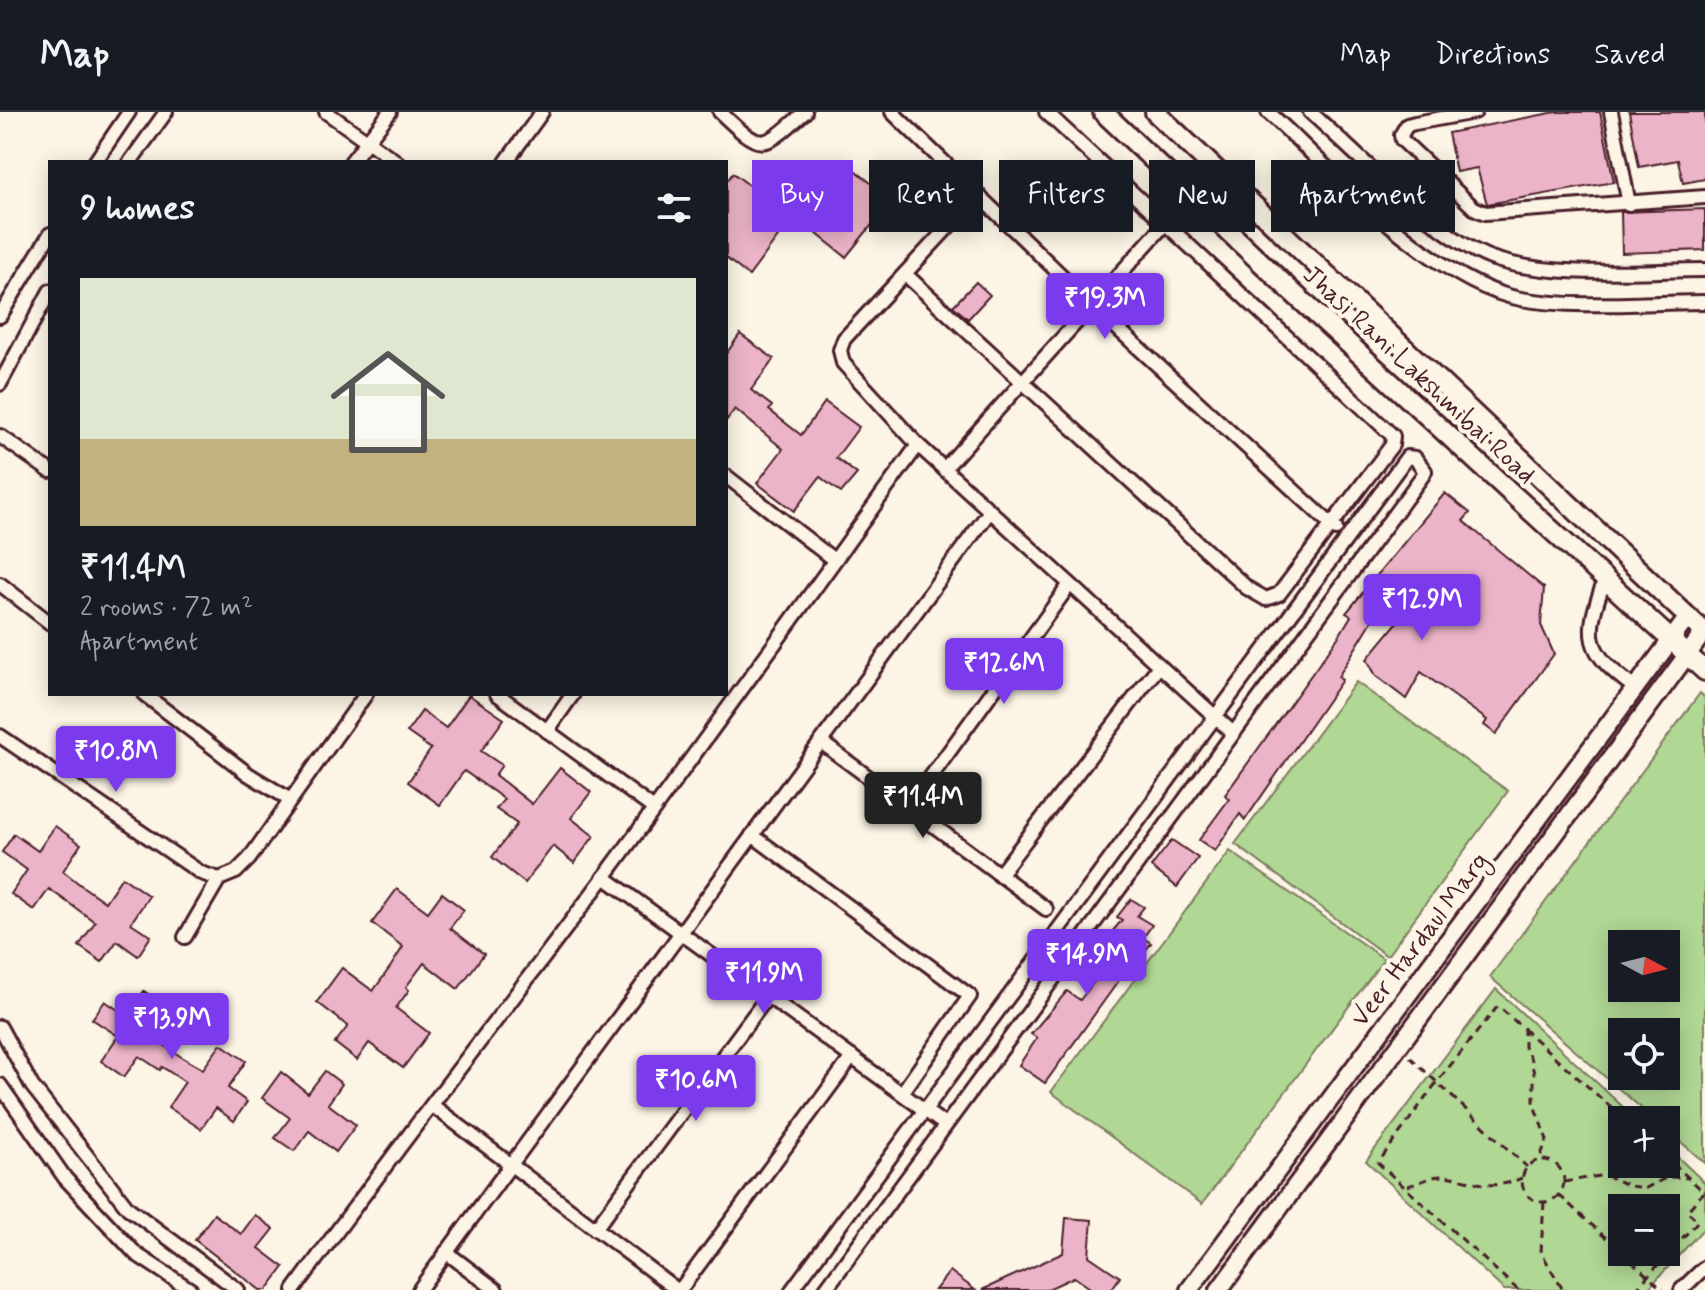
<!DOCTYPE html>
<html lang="en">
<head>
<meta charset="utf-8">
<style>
  :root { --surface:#171b24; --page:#20242c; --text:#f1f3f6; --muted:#9ea1a6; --line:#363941; --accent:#7c3aed }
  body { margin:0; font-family:Mynerve,sans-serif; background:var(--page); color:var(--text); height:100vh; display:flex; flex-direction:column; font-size:30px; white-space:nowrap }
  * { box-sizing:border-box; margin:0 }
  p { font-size:26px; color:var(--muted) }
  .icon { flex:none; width:44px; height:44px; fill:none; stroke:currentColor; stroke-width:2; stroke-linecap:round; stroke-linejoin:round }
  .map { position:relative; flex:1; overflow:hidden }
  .sheet { position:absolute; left:48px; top:48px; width:680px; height:536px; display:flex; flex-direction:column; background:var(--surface); border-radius:0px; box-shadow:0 4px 20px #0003 }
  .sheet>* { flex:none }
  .hud { position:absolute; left:752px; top:48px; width:760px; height:72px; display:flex; gap:16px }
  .needle { width:52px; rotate:97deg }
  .controls { position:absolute; left:1608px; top:818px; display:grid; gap:16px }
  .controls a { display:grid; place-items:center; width:72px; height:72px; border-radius:0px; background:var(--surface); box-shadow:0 4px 20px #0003; font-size:40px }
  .price { position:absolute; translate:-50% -68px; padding:0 18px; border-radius:8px; background:var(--accent); color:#fff; font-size:26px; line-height:52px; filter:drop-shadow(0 2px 4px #0008) }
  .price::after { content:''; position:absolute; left:50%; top:48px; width:24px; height:18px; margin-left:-12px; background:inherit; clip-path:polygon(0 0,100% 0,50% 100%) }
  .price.on { background:#222; color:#fff }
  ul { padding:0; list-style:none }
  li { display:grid; align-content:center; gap:16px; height:424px; padding:0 32px }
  li span { display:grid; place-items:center; height:248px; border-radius:0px; color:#555 }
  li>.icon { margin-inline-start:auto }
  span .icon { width:144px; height:144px; fill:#fffc; stroke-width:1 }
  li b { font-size:34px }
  h2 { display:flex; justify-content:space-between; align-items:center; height:96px; padding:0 32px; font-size:34px }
  .pill { padding:0 28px; border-radius:0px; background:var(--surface); box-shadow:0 4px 20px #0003; font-size:28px; line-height:72px }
  .pill.on { background:var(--accent); color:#fff }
  header { display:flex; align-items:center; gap:48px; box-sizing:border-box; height:112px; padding:0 40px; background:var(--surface); border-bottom:2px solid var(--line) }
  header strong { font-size:38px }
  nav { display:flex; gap:44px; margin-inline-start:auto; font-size:28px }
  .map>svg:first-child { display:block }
</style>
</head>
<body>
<header>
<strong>Map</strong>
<nav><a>Map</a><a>Directions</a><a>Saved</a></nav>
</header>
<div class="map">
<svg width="1705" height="1178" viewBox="0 0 1705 1178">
  <rect width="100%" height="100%" fill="#fcf5e5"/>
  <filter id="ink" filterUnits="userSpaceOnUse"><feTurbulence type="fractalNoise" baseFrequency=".0125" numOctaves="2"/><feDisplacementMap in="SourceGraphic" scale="16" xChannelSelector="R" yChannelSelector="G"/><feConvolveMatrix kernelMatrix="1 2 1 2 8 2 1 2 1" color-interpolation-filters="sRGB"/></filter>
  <g filter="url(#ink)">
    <!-- green -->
    <g fill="#b0d794" stroke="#7d7b60" stroke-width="2" fill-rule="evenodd">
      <polygon points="1356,570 1508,679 1387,844 1235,732"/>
      <path d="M1700,581L1705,586V1051L1666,1017V1008H1655L1490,865ZM1622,832H1666V876H1622ZM1666,920V964H1622V920Z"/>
      <polygon points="1230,739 1384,847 1202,1092 1051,980"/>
      <path d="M1496,877L1637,1008H1622V1052H1666V1034L1705,1071V1115L1647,1178H1504L1366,1049ZM1622,1096H1666V1140H1622Z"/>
    </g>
    <!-- building -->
    <g fill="#ecb4c8" stroke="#4a1f2b" stroke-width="2">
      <polygon points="1556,0 1600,0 1614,70 1487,92 1477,56 1456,60 1448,21"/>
      <polygon points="1629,0 1705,0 1705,67 1683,71 1678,48 1639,55"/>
      <polygon points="842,48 892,88 846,145 796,105"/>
      <polygon points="733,61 792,106 749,164 726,146 726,70"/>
      <polygon points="1705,97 1705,138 1622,141 1621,100"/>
      <polygon points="976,170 990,183 968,207 953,194"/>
      <polygon points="740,222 774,247 751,278 772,294 769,298 801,323 825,290 859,315 836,346 857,362 841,381 820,365 794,399 757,371 783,337 735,297 726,309 726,242"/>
      <polygon points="1445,381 1470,401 1463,409 1544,476 1541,513 1554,542 1496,622 1484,613 1487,608 1421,560 1406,587 1376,564 1367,547 1406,500 1386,486 1338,565 1342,568 1245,708 1240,702 1215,739 1199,728 1229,687 1225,683 1339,524 1351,504 1346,501"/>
      <polygon points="469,583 504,607 481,639 502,653 495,663 532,692 560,656 591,680 571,706 594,724 574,751 553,734 525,771 492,745 517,712 496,697 504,687 464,659 440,693 408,670 431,637 407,620 422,599 446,616"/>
      <polygon points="55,714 81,732 63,759 82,774 105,790 122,765 149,784 131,811 151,824 138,844 117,829 102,850 79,834 95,810 49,777 34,798 11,782 27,758 2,740 14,722 38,739"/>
      <polygon points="1172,728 1198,746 1177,775 1151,755"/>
      <polygon points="397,777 428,800 442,781 464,798 450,816 484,842 458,877 424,851 406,875 409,878 396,896 429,921 403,956 369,931 357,948 335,931 348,914 317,890 342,856 373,879 391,854 403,835 372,811"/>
      <polygon points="1131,787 1144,795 1137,804 1152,813 1143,826 1151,831 1134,855 1130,853 1045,971 1019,953 1037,926 1031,922 1067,879 1080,888 1115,842 1101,833 1122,808 1117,805"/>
      <polygon points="144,879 172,898 153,925 180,944 203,957 221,932 246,949 228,976 247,990 234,1009 216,996 201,1017 168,995 185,970 162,955 160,958 139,944 124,965 101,949 118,924 92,907 105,889 127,904"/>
      <polygon points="325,959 342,972 328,992 356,1013 336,1040 309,1019 294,1039 275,1026 290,1006 262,986 281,960 308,981"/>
      <polygon points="214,1102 241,1122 255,1103 274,1117 259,1136 284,1155 267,1178 260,1178 195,1128"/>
      <polygon points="1066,1106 1092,1108 1089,1144 1120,1165 1111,1178 1093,1178 1074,1165 1046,1178 982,1178 1063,1141"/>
      <polygon points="950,1159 975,1178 935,1178"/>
    </g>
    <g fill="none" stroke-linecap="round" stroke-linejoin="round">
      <!-- minor casing -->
      <g stroke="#4a1f2b" stroke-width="18">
        <g id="minor">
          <polyline points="326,0 397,50"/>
          <path d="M720,0C763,41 762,38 805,0"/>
          <polyline points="892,0 1092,193 1336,417"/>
          <path d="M1268,0C1334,60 1434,171 1521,187C1578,197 1647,190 1705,190"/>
          <path d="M1310,0C1356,40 1437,126 1491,146C1549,167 1642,158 1705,158"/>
          <polyline points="1475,0 1415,11 1407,13 1401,23 1402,28 1474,96 1485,101 1705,85"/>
          <polyline points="1611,0 1629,92"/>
          <polyline points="95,50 129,0"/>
          <polyline points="130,50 166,0"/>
          <polyline points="351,50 390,0"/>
          <polyline points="506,50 542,0"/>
          <polyline points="978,83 844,227 840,238 843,251 918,333 1233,621"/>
          <polyline points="905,162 1247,476 1266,487 1279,482 1392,333 1393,324 1046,0"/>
          <polyline points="0,204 50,122"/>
          <polyline points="0,272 50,179"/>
          <polyline points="0,324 50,359"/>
          <polyline points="944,357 1164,113"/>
          <polyline points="726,364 834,448"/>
          <path d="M1605,467C1584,524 1584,539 1635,576"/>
          <polyline points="0,472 50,511"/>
          <polyline points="144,582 248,662 289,687"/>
          <polyline points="497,582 654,697"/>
          <polyline points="547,619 573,582"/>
          <polyline points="0,624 201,761 219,767"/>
          <polyline points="821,630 1046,797"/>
          <polyline points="909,695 1070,472"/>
          <polyline points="752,723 970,884 902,981"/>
          <polyline points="999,763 1159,554"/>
          <polyline points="604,765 945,1013"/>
          <polyline points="185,825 219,767 236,760 249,747 366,582"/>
          <polyline points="0,915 32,974 128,1096 238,1178"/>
          <polyline points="0,973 65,1066 136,1142 191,1178"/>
          <polyline points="433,994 677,1178"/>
          <polyline points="595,1117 768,884"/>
          <polyline points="446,1140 496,1178"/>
          <path d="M294,1178C394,1039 500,905 602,768C709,624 813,478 918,333"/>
          <polyline points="419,1178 990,399"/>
          <polyline points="680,1178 852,945"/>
          <polyline points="792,1178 1407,345 1415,346 1425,359 1423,363 825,1178"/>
          <polyline points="1681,1178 1705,1155"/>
        </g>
      </g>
      <!-- tertiary casing -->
      <g stroke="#4a1f2b" stroke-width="22">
        <g id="tertiary">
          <polyline points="1189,1178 1688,505"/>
          <polyline points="1219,1178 1704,520"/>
        </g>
      </g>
      <!-- secondary casing -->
      <g stroke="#4a1f2b" stroke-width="24">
        <g id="secondary">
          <polyline points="1103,0 1290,178 1705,559"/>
          <polyline points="1155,0 1705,521"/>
        </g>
      </g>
      <!-- path -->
      <g stroke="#4a1f2b" stroke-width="3" stroke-dasharray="8 6" stroke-linecap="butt">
        <polyline points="1524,915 1524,935 1530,945 1534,961 1534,993 1547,1028 1539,1048"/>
        <polyline points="1410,945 1527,1055"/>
        <circle cx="1543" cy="1069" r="21"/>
        <polyline points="1564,1070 1605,1063 1630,1074 1646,1076 1668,1065 1689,1066"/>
        <path d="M1407,1074C1419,1072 1431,1063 1443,1064C1477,1067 1486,1081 1522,1066"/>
        <polyline points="1559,1083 1663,1178"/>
        <polyline points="1544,1090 1541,1140 1563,1178"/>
        <polyline points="1518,1178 1378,1051 1437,970 1498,894 1625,1008"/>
        <polyline points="1635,1178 1698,1109 1687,1099 1704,1080 1666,1045"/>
      </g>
      <!-- minor -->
      <use href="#minor" stroke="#fcf5e5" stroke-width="12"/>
      <!-- tertiary -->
      <use href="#tertiary" stroke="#fcf5e5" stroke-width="16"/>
      <!-- secondary -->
      <use href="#secondary" stroke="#fcf5e5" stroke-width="18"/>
    </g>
  </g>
  <g text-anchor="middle" stroke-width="8" stroke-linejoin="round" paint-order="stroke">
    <!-- street labels -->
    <g font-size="26" fill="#4a1f2b" stroke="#fcf5e5">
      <text transform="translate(1420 262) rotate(43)" y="9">Jhasi Rani Lakshmibai Road</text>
      <text transform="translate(1419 827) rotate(-53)" y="9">Veer Hardaul Marg</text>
    </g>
  </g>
</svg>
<div class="controls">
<a><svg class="needle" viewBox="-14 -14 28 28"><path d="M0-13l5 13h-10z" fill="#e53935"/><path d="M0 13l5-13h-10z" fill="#9ea1a6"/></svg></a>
<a><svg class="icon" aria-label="locate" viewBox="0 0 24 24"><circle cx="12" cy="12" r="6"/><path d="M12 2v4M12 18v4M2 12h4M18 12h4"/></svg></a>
<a>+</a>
<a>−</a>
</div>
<b class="price" style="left:1105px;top:229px">₹19.3M</b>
<b class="price" style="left:1422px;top:530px">₹12.9M</b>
<b class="price" style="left:1004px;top:594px">₹12.6M</b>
<b class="price" style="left:116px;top:682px">₹10.8M</b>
<b class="price on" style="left:923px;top:728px">₹11.4M</b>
<b class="price" style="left:1087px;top:885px">₹14.9M</b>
<b class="price" style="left:764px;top:904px">₹11.9M</b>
<b class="price" style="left:172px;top:949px">₹13.9M</b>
<b class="price" style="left:696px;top:1011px">₹10.6M</b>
<div class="hud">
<a class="pill on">Buy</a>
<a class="pill">Rent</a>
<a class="pill">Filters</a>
<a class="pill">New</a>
<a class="pill">Apartment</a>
</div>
<section class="sheet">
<h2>9 homes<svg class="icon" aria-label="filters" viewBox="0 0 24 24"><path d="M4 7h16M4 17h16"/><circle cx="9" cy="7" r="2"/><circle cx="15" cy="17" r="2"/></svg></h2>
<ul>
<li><span style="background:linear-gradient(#dfe7d0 65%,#c2b280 0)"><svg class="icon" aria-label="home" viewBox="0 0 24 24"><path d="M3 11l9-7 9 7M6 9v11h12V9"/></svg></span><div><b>₹11.4M</b><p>2 rooms · 72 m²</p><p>Apartment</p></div></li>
</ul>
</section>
</div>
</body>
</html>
